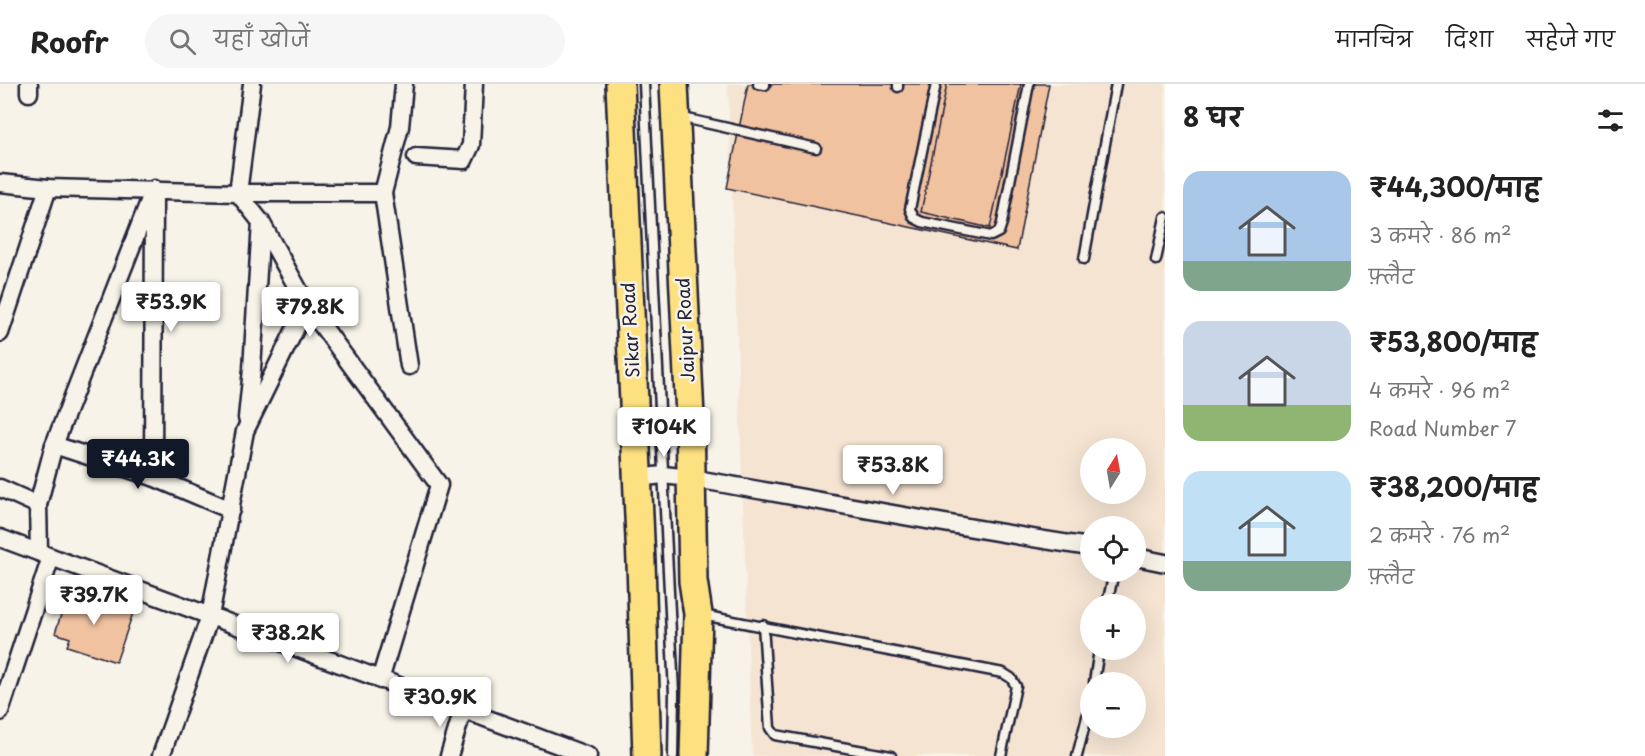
<!DOCTYPE html>
<html lang="hi">
<head>
<meta charset="utf-8">
<style>
  :root { --surface:#fff; --page:#f6f6f6; --text:#222; --muted:#767676; --line:#e0e0e0; --accent:#111827 }
  body { margin:0; font-family:"Playpen Sans","Playpen Sans Deva",sans-serif; background:var(--page); color:var(--text); height:100vh; display:flex; flex-direction:column; font-size:22px; white-space:nowrap }
  * { box-sizing:border-box; margin:0 }
  p { font-size:20px; color:var(--muted) }
  .icon { flex:none; width:33px; height:33px; fill:none; stroke:currentColor; stroke-width:2; stroke-linecap:round; stroke-linejoin:round }
  .map { position:relative; flex:1; overflow:hidden }
  .drawer { display:flex; flex-direction:column; background:var(--surface); width:480px }
  .drawer>* { flex:none }
  .needle { width:39px; rotate:11deg }
  .tools { position:absolute; left:1080px; top:354px; display:grid; gap:12px }
  .tools a { display:grid; place-items:center; width:66px; height:66px; border-radius:50%; background:var(--surface); box-shadow:0 6px 24px #0002; font-size:30px }
  .price { position:absolute; translate:-50% -51px; padding:0 14px; border-radius:6px; background:#fff; color:#222; font-size:20px; line-height:39px; filter:drop-shadow(0 2px 3px #0008) }
  .price::after { content:''; position:absolute; left:50%; top:36px; width:18px; height:14px; margin-left:-9px; background:inherit; clip-path:polygon(0 0,100% 0,50% 100%) }
  .price.current { background:var(--accent); color:#fff }
  ul { padding:0; list-style:none }
  li { display:flex; align-items:center; gap:18px; height:150px; padding:0 18px }
  li span { display:grid; place-items:center; flex:none; width:168px; height:120px; border-radius:18px; color:#555 }
  li>.icon { margin-inline-start:auto }
  span .icon { width:72px; height:72px; fill:#fffc; stroke-width:1 }
  li b { font-size:26px }
  h2 { display:flex; justify-content:space-between; align-items:center; height:72px; padding:0 18px; font-size:26px }
  header { display:flex; align-items:center; gap:36px; box-sizing:border-box; height:84px; padding:0 30px; background:var(--surface); border-bottom:2px solid var(--line) }
  header strong { font-size:28px }
  nav { display:flex; gap:33px; margin-inline-start:auto; font-size:21px }
  .search { width:420px; height:54px; background:var(--page); display:flex; align-items:center; gap:15px; box-sizing:border-box; padding:0 21px; border-radius:33px; color:var(--muted); font-size:22px }
  main { display:flex; flex:1; min-height:0 }
  .map>svg:first-child { display:block }
</style>
</head>
<body>
<header>
<strong>Roofr</strong>
<div class="search"><svg class="icon" aria-label="search" viewBox="0 0 24 24"><circle cx="10" cy="10" r="6"/><path d="M15 15l6 6"/></svg>यहाँ खोजें</div>
<nav><a>मानचित्र</a><a>दिशा</a><a>सहेजे गए</a></nav>
</header>
<main>
<div class="map">
<svg width="1165" height="672" viewBox="0 0 1165 672">
  <rect width="100%" height="100%" fill="#f7f3e8"/>
  <filter id="ink" filterUnits="userSpaceOnUse"><feTurbulence type="fractalNoise" baseFrequency=".0167" numOctaves="2"/><feDisplacementMap in="SourceGraphic" scale="12" xChannelSelector="R" yChannelSelector="G"/><feConvolveMatrix kernelMatrix="1 2 1 2 8 2 1 2 1" color-interpolation-filters="sRGB"/></filter>
  <g filter="url(#ink)">
    <!-- built -->
    <path fill="#f5e4d2" fill-rule="evenodd" d="M728,0H1165V672H752ZM1090,364H1136V410H1090ZM1090,442H1136V488H1090ZM1090,520H1136V566H1090ZM1090,598H1136V644H1090Z"/>
    <!-- building -->
    <g fill="#f1c2a0" stroke="#22223b" stroke-width="1.5">
      <polygon points="748,0 1049,0 1017,166 727,104"/>
      <polygon points="947,0 1021,0 990,144 921,128"/>
      <polygon points="69,507 133,529 116,578 67,562 70,554 55,549"/>
    </g>
    <g fill="none" stroke-linecap="round" stroke-linejoin="round">
      <!-- lane casing -->
      <g stroke="#22223b" stroke-width="13">
        <g id="lane">
          <polyline points="644,0 674,609 673,672"/>
          <polyline points="758,0 765,1"/>
          <polyline points="936,0 910,125 914,134 922,138 991,152 999,148 1002,139 1029,0"/>
          <polyline points="898,3 898,0"/>
          <polyline points="679,33 816,64"/>
          <polyline points="1084,175 1116,0"/>
          <polyline points="1156,176 1165,133"/>
          <polyline points="1107,520 1114,488"/>
          <polyline points="702,531 1003,589 1011,594 1016,602 1001,672"/>
          <polyline points="763,541 770,644 775,651 891,672"/>
          <polyline points="1094,598 1099,566"/>
          <polyline points="1077,672 1090,621"/>
        </g>
      </g>
      <!-- street casing -->
      <g stroke="#22223b" stroke-width="21">
        <g id="street">
          <polyline points="29,0 29,9"/>
          <polyline points="252,0 238,109 383,109"/>
          <polyline points="404,0 400,43 383,109 409,282"/>
          <polyline points="416,73 464,76 471,61 474,0"/>
          <polyline points="0,99 48,104 238,109 261,138 307,221 439,401 380,596"/>
          <polyline points="0,249 48,104"/>
          <polyline points="247,334 252,285 261,138"/>
          <polyline points="54,361 153,393 231,426"/>
          <polyline points="153,393 154,114"/>
          <path d="M637,394L663,391L690,394C824,417 957,443 1090,463"/>
          <polyline points="0,404 38,421"/>
          <polyline points="0,454 588,672"/>
          <polyline points="39,468 38,421 54,361 154,105"/>
          <polyline points="1136,473 1165,479"/>
          <polyline points="0,628 51,473"/>
          <polyline points="161,672 210,532 245,347 307,221"/>
          <polyline points="449,672 463,626"/>
        </g>
      </g>
      <!-- primary casing -->
      <g stroke="#22223b" stroke-width="32">
        <g id="primary">
          <polyline points="620,0 641,478 647,672"/>
          <polyline points="674,0 690,333 693,497 698,530 694,672"/>
        </g>
      </g>
      <!-- lane -->
      <use href="#lane" stroke="#f7f3e8" stroke-width="8"/>
      <!-- street -->
      <use href="#street" stroke="#f7f3e8" stroke-width="16"/>
      <!-- primary -->
      <use href="#primary" stroke="#fde080" stroke-width="27"/>
    </g>
  </g>
  <g text-anchor="middle" stroke-width="5" stroke-linejoin="round" paint-order="stroke">
    <!-- street labels -->
    <g font-size="18" fill="#22223b" stroke="#f7f3e8">
      <text transform="translate(631 246) rotate(-93)" y="6">Sikar Road</text>
      <text transform="translate(686 246) rotate(-93)" y="6">Jaipur Road</text>
    </g>
  </g>
</svg>
<div class="tools">
<a><svg class="needle" viewBox="-14 -14 28 28"><path d="M0-13l5 13h-10z" fill="#e53935"/><path d="M0 13l5-13h-10z" fill="#767676"/></svg></a>
<a><svg class="icon" aria-label="locate" viewBox="0 0 24 24"><circle cx="12" cy="12" r="6"/><path d="M12 2v4M12 18v4M2 12h4M18 12h4"/></svg></a>
<a>+</a>
<a>−</a>
</div>
<b class="price" style="left:171px;top:249px">₹53.9K</b>
<b class="price" style="left:310px;top:254px">₹79.8K</b>
<b class="price" style="left:664px;top:374px">₹104K</b>
<b class="price current" style="left:138px;top:406px">₹44.3K</b>
<b class="price" style="left:893px;top:412px">₹53.8K</b>
<b class="price" style="left:94px;top:542px">₹39.7K</b>
<b class="price" style="left:288px;top:580px">₹38.2K</b>
<b class="price" style="left:440px;top:644px">₹30.9K</b>
</div>
<section class="drawer">
<h2>8 घर<svg class="icon" aria-label="filters" viewBox="0 0 24 24"><path d="M4 7h16M4 17h16"/><circle cx="9" cy="7" r="2"/><circle cx="15" cy="17" r="2"/></svg></h2>
<ul>
<li><span style="background:linear-gradient(#a9c7e8 75%,#7fa58c 0)"><svg class="icon" aria-label="home" viewBox="0 0 24 24"><path d="M3 11l9-7 9 7M6 9v11h12V9"/></svg></span><div><b>₹44,300/माह</b><p>3 कमरे · 86 m²</p><p>फ़्लैट</p></div></li>
<li><span style="background:linear-gradient(#c9d6e8 70%,#8fb573 0)"><svg class="icon" aria-label="home" viewBox="0 0 24 24"><path d="M3 11l9-7 9 7M6 9v11h12V9"/></svg></span><div><b>₹53,800/माह</b><p>4 कमरे · 96 m²</p><p>Road Number 7</p></div></li>
<li><span style="background:linear-gradient(#bfe0f5 75%,#7fa58c 0)"><svg class="icon" aria-label="home" viewBox="0 0 24 24"><path d="M3 11l9-7 9 7M6 9v11h12V9"/></svg></span><div><b>₹38,200/माह</b><p>2 कमरे · 76 m²</p><p>फ़्लैट</p></div></li>
</ul>
</section>
</main>
</body>
</html>
